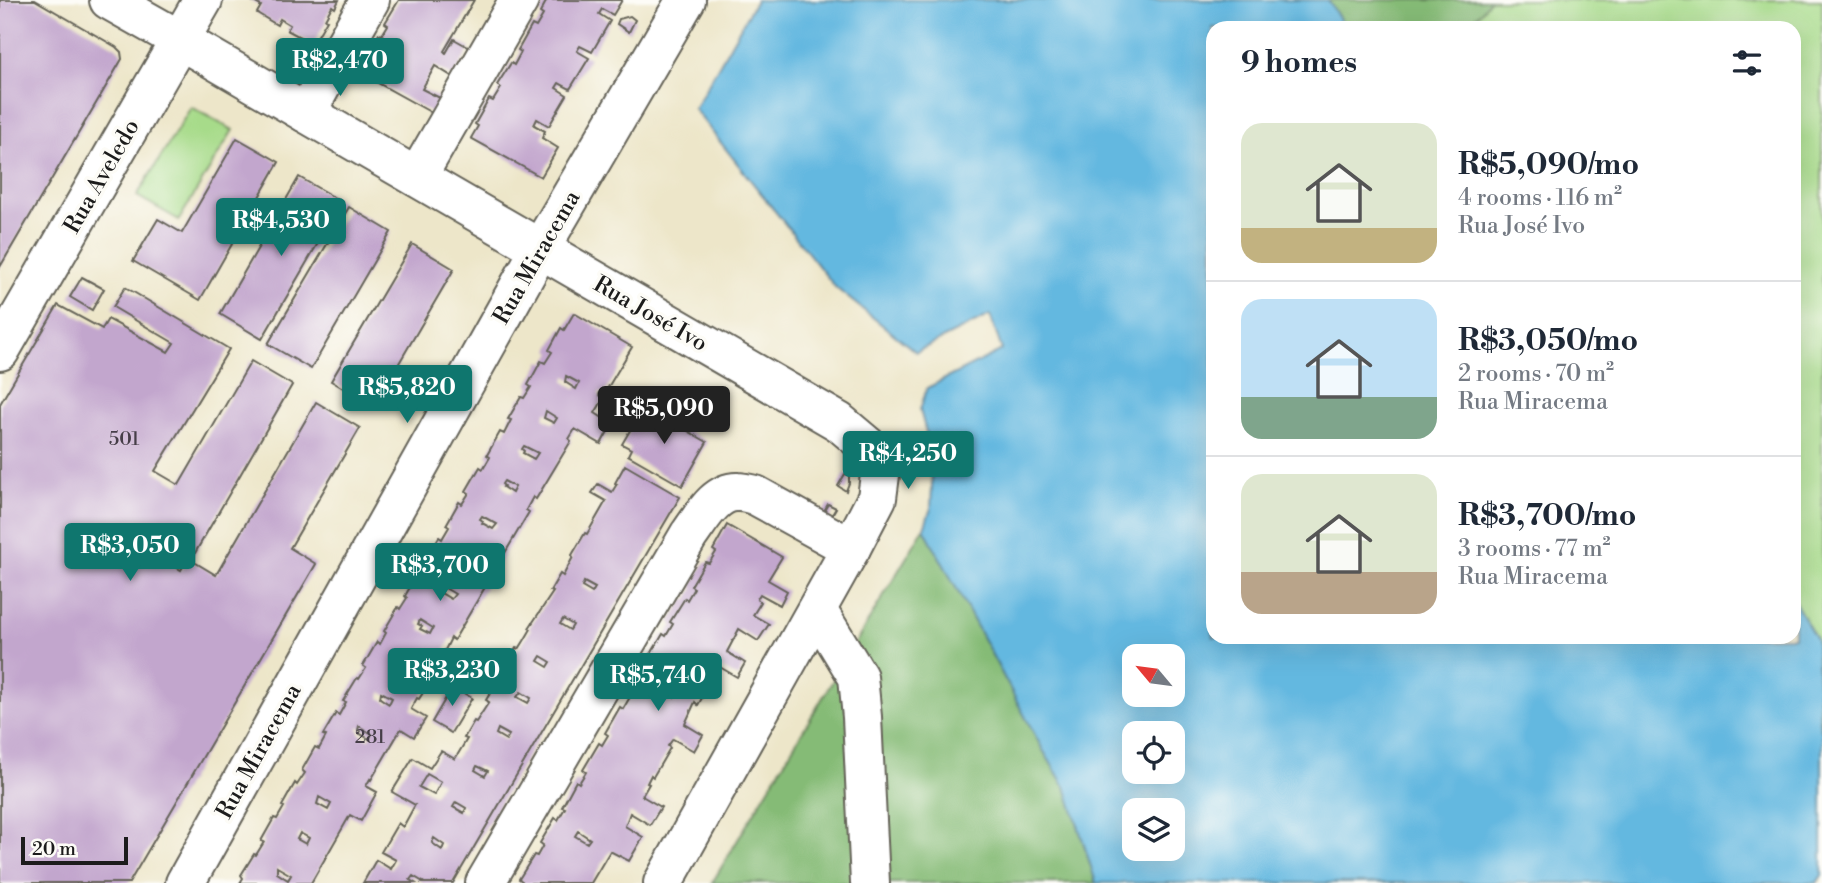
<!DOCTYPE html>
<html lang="en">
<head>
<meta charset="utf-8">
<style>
  :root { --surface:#fff; --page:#f6f6f7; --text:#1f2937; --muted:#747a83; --line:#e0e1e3; --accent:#0f766e }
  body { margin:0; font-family:"Libre Bodoni",serif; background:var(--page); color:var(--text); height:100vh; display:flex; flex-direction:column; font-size:26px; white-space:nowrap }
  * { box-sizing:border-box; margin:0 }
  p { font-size:23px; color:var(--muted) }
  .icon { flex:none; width:38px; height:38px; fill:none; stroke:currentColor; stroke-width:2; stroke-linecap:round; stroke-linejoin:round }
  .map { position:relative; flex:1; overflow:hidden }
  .sheet { position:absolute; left:1206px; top:21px; width:595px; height:623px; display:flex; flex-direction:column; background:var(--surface); border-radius:21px; box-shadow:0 7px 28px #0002 }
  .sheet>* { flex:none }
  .needle { width:46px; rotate:299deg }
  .tools { position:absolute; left:1122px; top:644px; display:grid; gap:14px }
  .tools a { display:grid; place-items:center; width:63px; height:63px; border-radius:14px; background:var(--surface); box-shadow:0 7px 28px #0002; font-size:35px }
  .scale { position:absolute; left:21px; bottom:18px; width:107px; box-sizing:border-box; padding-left:7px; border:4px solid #1c1c1c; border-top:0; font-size:19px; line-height:24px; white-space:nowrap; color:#1c1c1c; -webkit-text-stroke:5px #fdfcf7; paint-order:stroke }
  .price { position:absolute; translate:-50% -60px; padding:0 16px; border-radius:7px; background:var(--accent); color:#fff; font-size:23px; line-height:46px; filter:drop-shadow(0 2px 4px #0008) }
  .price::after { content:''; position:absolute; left:50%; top:42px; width:21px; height:16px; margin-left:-10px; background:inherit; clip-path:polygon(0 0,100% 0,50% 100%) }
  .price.active { background:#222; color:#fff }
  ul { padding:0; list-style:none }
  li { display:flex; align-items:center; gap:21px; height:175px; padding:0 35px }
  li+li { border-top:2px solid var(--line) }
  li span { display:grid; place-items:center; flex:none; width:196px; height:140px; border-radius:21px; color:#555 }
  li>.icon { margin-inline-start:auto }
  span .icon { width:84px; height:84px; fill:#fffc; stroke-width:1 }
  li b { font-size:30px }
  h2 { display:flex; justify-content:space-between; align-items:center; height:84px; padding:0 35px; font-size:30px }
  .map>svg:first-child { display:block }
</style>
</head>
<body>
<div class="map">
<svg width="1822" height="883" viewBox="0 0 1822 883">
  <rect width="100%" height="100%" fill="#fdfcf7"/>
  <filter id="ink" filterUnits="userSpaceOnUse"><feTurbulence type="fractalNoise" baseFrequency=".0143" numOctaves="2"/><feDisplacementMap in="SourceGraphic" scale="14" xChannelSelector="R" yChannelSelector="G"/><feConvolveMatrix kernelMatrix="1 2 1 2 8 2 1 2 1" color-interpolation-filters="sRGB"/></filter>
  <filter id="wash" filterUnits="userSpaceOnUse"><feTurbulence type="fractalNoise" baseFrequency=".00686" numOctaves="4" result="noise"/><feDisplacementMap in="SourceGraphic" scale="28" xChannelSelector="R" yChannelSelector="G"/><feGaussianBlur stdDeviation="1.57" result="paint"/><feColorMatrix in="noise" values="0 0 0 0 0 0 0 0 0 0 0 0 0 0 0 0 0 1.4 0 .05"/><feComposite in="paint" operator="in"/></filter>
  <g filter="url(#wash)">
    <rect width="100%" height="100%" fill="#ede6c9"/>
    <!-- green -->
    <g fill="#a7db8a" stroke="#627c53" stroke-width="2">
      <polygon points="1490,0 1822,0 1822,730 1820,728 1816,639 1794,601 1794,28 1469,28 1469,23 1482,11"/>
      <polygon points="191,107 233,130 179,220 137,196"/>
    </g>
    <!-- forest -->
    <g fill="#85bb76" stroke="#506c49" stroke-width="2">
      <polygon points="1328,0 1490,0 1482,11 1469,23 1469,28 1345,28"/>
      <polygon points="924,528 1043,750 1067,790 1096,883 712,883"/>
    </g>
    <!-- water -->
    <path fill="#64b8e0" stroke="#406a7e" stroke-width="2" fill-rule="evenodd" d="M756,0H1328L1345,28H1213V637H1794V601L1816,639L1820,728L1822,730V875L1817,883H1096L1067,790L1043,750L924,528L931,508L932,484L928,440L920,410L927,388L1002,350L990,315L916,352L836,288L694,109ZM1134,656H1172V695H1134ZM1134,733H1172V772H1134ZM1134,810H1172V849H1134Z"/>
    <g id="blocks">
      <!-- building -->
      <g fill="#c2a6cd" fill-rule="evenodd">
        <polygon points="0,0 35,0 116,47 121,52 122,59 0,267"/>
        <polygon points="250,0 339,0 335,8 332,6 325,19 327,20 313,44 287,30 290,25 280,19 277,25 257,13 261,6"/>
        <polygon points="399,0 474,0 444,51 446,53 454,39 470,48 453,77 435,66 422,89 440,98 432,113 360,73 367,61 364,60 379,34 382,35 388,25 385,23"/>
        <polygon points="547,0 622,0 613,15 602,9 599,14 610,21 592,52 580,46 577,51 589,58 570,89 559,83 556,88 567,95 549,126 537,119 534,125 545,131 542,138 558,148 541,177 471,138 478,126 475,124 489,99 493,101 501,88 497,85 511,63 514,65 521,52 518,50 532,25 536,27 543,15 540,13"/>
        <polygon points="630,16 635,20 629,32 617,24 619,19"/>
        <polygon points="237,138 279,162 200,300 133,261 158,219 182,233"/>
        <polygon points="299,177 342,202 262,339 220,314"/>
        <polygon points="349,207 391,232 311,369 268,344"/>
        <polygon points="412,244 454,269 374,406 331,381"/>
        <polygon points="82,277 104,289 92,310 70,297"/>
        <path d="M125,287L229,349L155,471L179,485L251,361L292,385L191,560L216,575L316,402L360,428L290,548L316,564L129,883H0V404L58,305L102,329L108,319L168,352L174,343L113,307ZM147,537L146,541L185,563L181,570L142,547Z"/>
        <path d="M574,313L632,347L604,394L600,392L599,395L604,398L595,413L612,424L601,444L575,429L569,439L571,441L536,499L533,497L526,510L529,512L502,558L495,570L492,568L485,580L488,582L454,640L451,638L445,650L447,652L434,675L438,678L431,691L426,688L419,699L417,698L411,709L426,718L414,737L401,729L371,780L370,779L366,786L377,792L361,821L350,815L311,883H240L243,878L241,875L254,854L256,855L264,842L261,841L274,818L277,819L284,807L282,806L295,783L297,785L305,773L302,770L315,747L319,749L326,736L323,735L336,713L339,715L346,702L343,701L357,678L359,679L366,668L363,666L377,642L380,644L386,633L384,631L398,607L400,609L407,598L405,596L418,573L421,574L428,563L425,561L439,537L442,539L449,527L446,525L459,502L462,504L469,493L466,491L480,467L483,469L490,457L487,455L500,432L504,434L511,420L508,419L521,397L524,398L531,387L528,385L541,361L545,363L552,352L549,350L561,328L564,330ZM566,376L579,383L576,389L565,382ZM546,411L557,418L554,423L544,418ZM524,446L538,453L534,459L523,453L524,451L522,449ZM504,481L515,487L512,493L503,487L504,486L502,484ZM482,516L497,524L493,529L482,523L483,521L480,519ZM462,550L474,558L471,564L461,558L463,556L460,555ZM440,585L455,594L451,599L441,593L442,591L438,589ZM420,620L433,628L430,634L420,629L422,626L418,624ZM399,655L414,664L411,670L400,664L401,661L397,658ZM381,692L392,698L389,704L380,698ZM359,726L372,734L369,739L359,733L360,731L358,730ZM319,797L331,804L328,810L317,804ZM300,833L309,838L306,844L297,839ZM277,867L291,875L288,880L277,873Z"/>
        <polygon points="642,410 651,414 653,411 707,442 682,486 628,455 631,449 622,444"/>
        <path d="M625,465L680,497L453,883H422L423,882L413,876L410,880L415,883H363L376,860L391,869L396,860L381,852L398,823L403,827L415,805L392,792L413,758L430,768L441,751L455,759L467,739L464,738L474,721L476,722L489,702L486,700L496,684L498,686L511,664L508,663L516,648L519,649L524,641L531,629L529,628L553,592L550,591L560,574L563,576L573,557L572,555L585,533L587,534L606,501L592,493L598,484L612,492L617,484L615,483ZM584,582L595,588L592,593L582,587ZM563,619L573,625L570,630L560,624ZM541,656L551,662L548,667L538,661ZM521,692L531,698L528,703L517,697ZM498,729L509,735L506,740L496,734ZM477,766L488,771L485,776L475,770ZM427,774L441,782L434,795L419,787ZM456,802L466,808L464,813L453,807ZM434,838L444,845L442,850L432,843Z"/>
        <polygon points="845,474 849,475 849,483 846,491 838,486"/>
        <polygon points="828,504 836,508 824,528 817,523"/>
        <path d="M727,525L782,557L768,580L787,591L780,605L760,594L757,599L761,602L753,615L769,624L758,641L739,629L727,652L745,663L737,677L718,666L700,697L702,698L698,705L695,702L685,724L703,735L694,751L673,739L668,746L670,748L653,777L651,775L647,783L649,784L642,796L661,807L650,825L630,813L625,826L643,837L629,861L610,851L591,883H521L522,881L519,879L534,855L537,856L543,845L540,843L555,818L558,820L565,808L562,807L576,781L579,783L586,772L583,770L599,743L602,745L608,735L605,733L620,707L623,709L630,697L627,695L642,671L645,673L651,661L648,659L663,634L666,636L673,624L670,622L685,598L687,600L694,588L691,586L705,562L709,563L716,552L713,550ZM663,684L676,692L674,697L661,689ZM578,831L590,839L587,843L575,836Z"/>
        <polygon points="441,680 472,698 451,733 432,722 447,696 449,698 451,694 447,691 448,690 439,684"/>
      </g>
    </g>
  </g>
  <g filter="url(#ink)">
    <use href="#blocks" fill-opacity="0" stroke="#656359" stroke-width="2"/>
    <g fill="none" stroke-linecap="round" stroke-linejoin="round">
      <!-- minor casing -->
      <g stroke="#656359" stroke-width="42">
        <g id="minor">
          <polyline points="109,0 180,40 839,422 877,454 880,475 877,498 851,548 663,883"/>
          <polyline points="306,113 370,0"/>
          <polyline points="417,177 519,0"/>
          <polyline points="0,351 203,0"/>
          <polyline points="817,610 858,677 862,717 870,883"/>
          <polyline points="185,883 540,249 686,0"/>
          <path d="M485,883L689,535C701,519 715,491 738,492C744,492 750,494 755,495L851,548"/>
        </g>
      </g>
      <!-- minor -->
      <use href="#minor" stroke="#fff" stroke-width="38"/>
    </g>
  </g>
  <g text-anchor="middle" stroke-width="7" stroke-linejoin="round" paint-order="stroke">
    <!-- number labels -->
    <g font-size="19" fill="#463e48">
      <text x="124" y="445">501</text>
      <text x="370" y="743">281</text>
    </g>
    <!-- street labels -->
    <g font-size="23" fill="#1c1c1c" stroke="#fdfcf7">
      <text transform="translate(101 176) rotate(-60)" y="8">Rua Aveledo</text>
      <text transform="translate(536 257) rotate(-60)" y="8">Rua Miracema</text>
      <text transform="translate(651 313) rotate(30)" y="8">Rua José Ivo</text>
      <text transform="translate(258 751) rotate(-61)" y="8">Rua Miracema</text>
    </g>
  </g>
</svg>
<div class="tools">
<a><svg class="needle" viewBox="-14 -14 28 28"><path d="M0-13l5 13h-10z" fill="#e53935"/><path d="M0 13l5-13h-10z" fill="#747a83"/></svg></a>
<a><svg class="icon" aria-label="locate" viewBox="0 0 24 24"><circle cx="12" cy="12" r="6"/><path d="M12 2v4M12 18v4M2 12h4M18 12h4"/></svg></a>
<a><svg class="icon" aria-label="layers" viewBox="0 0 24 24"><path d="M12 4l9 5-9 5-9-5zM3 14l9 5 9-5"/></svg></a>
</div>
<div class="scale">20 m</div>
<b class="price" style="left:340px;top:98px">R$2,470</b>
<b class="price" style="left:281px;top:258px">R$4,530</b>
<b class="price" style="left:407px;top:425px">R$5,820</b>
<b class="price active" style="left:664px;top:446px">R$5,090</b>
<b class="price" style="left:908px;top:491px">R$4,250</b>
<b class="price" style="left:130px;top:583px">R$3,050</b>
<b class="price" style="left:440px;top:603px">R$3,700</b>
<b class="price" style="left:452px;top:708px">R$3,230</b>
<b class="price" style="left:658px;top:713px">R$5,740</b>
<section class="sheet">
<h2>9 homes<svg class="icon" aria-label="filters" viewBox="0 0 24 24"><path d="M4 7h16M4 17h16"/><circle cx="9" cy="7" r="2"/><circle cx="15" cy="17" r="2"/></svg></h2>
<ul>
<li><span style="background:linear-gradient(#dfe7d0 75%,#c2b280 0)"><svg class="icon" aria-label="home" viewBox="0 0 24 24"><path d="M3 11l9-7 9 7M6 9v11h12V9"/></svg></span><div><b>R$5,090/mo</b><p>4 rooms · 116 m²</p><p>Rua José Ivo</p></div></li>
<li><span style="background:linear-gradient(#bfe0f5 70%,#7fa58c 0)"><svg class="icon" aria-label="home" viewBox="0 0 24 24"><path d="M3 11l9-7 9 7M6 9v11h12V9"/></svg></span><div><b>R$3,050/mo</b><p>2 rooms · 70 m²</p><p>Rua Miracema</p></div></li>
<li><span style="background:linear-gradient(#dfe7d0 70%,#b9a48a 0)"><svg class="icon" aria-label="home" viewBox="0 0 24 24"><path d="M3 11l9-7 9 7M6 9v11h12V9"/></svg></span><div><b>R$3,700/mo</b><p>3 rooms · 77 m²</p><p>Rua Miracema</p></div></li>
</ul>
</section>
</div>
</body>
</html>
